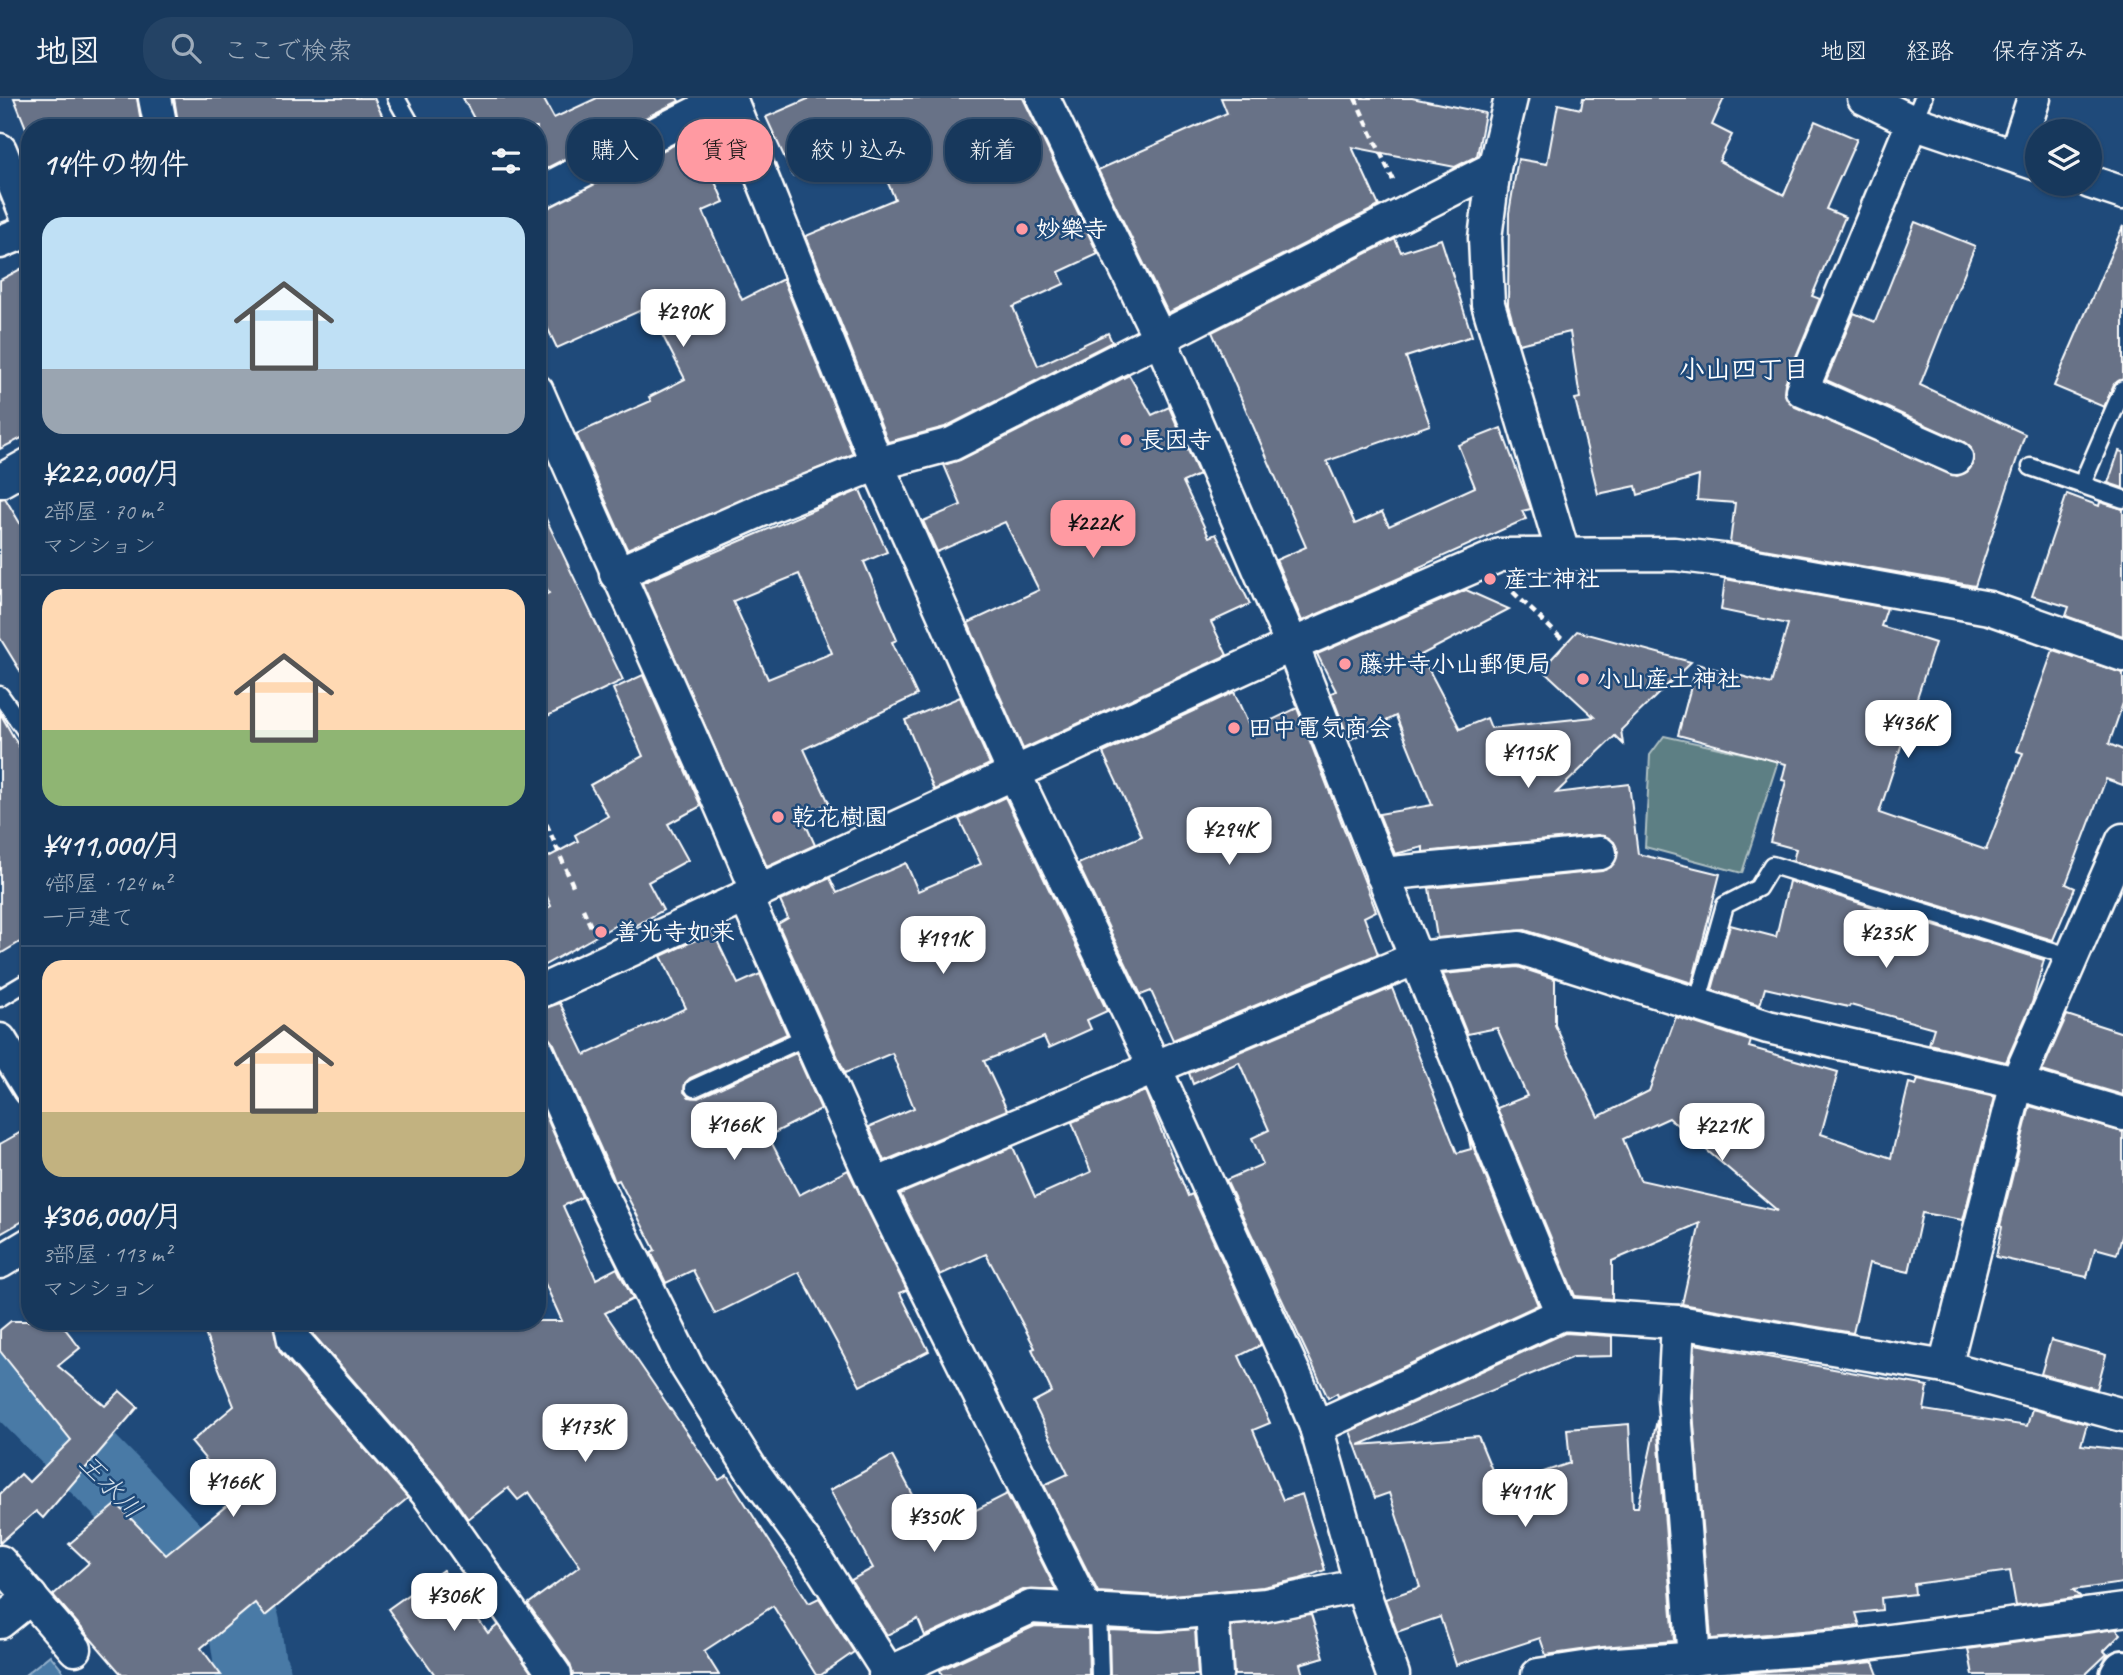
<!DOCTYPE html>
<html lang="ja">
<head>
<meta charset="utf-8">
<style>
  :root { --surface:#17385c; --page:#244365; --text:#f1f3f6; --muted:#9eacbb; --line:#365272; --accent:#ff9aa2 }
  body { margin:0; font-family:Caveat,"Klee One",sans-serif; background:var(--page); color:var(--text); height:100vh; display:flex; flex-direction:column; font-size:26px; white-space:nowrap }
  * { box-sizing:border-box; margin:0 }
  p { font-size:23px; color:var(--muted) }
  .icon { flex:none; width:38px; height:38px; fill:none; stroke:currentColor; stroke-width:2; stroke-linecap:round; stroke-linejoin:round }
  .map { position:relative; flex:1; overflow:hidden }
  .details { position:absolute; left:21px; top:21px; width:525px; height:1211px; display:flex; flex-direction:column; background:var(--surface); border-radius:28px; box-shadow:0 2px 5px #0004,0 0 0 2px var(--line) }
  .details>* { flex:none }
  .hud { position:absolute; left:567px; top:21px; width:665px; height:63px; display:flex; gap:14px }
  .tools { position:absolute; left:2025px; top:21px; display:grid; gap:14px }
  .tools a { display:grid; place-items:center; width:77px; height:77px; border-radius:50%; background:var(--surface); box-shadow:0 2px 5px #0004,0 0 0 2px var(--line); font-size:35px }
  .price { position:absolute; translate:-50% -60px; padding:0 16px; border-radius:14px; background:#fff; color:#222; font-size:23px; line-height:46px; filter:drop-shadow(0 2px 4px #0008) }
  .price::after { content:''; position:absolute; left:50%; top:42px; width:21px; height:16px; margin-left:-10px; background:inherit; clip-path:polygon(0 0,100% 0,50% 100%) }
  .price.selected { background:var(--accent); color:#111 }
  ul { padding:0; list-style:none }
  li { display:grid; align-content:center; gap:14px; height:371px; padding:0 21px }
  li+li { border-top:2px solid var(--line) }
  li span { display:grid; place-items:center; height:217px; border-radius:21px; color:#555 }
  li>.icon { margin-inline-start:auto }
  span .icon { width:126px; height:126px; fill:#fffc; stroke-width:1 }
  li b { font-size:30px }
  h2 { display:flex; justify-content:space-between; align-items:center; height:84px; padding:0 21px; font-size:30px }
  .tag { padding:0 24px; border-radius:28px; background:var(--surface); box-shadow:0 2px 5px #0004,0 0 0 2px var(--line); font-size:24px; line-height:63px }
  .tag.selected { background:var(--accent); color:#111 }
  header { display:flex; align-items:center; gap:42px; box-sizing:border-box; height:98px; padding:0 35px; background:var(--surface); border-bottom:2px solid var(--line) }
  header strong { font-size:33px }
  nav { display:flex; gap:38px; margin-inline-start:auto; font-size:24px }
  .search { width:490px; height:63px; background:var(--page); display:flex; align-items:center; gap:18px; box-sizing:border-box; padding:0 24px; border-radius:28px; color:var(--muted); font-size:26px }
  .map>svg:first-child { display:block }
</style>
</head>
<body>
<header>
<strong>地図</strong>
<div class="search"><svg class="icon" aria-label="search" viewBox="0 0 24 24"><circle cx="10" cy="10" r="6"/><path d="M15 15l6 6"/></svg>ここで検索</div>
<nav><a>地図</a><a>経路</a><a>保存済み</a></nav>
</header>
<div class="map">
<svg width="2123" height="1577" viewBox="0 0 2123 1577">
  <rect width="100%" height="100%" fill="#1f4a7a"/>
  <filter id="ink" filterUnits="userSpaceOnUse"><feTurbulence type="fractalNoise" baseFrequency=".0143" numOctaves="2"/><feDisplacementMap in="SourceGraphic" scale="14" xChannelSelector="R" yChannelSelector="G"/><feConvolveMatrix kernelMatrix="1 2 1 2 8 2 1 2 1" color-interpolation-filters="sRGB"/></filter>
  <g filter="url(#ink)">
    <!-- green -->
    <polygon fill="#5d7f84" stroke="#aebfc2" stroke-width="2" points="1664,638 1778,663 1742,775 1645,749 1650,657"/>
    <!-- water -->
    <polygon fill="#497aa6" stroke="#92afca" stroke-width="2" points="50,1557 66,1577 25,1577"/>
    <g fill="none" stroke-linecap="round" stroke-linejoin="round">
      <!-- river -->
      <polyline stroke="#497aa6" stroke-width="72" points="0,1272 123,1396 244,1526 251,1572 255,1577"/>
    </g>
    <!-- building -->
    <g fill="#677287" stroke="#fff" stroke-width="2" fill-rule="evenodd">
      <polygon points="14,0 137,0 142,30 26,30"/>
      <polygon points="174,0 374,0 388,30 179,30"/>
      <polygon points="463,0 543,0 554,20 597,0 677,0 679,3 537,75 537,30 479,30"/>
      <polygon points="810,0 1023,0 1098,156 1059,174 1064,186 1013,209 1038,268 1108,235 1112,244 945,329 888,344 806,138 895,101 870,44 793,78 766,19"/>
      <polygon points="1221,0 1412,0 1485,15 1477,58 1455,69 1352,49 1379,108 1168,215 1098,72 1227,15"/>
      <polygon points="1583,0 1724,0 1712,27 1732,37 1719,63 1784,97 1815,23 1857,41 1826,111 1845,119 1812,198 1820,201 1785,285 1784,295 1795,309 1957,378 1967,374 1973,367 1971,350 1964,344 1826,282 1854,215 1875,224 1915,124 1975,148 1920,287 2025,336 1975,488 1730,445 1735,405 1697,402 1699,378 1638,397 1636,388 1598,396 1575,301 1580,300 1570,234 1519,246 1508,207 1509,115 1518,61 1547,66 1558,6 1581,11"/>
      <polygon points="694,37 724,104 703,113 742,202 783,181 853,356 627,451 576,336 651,303 649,299 685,281 648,209 557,250 537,208 537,114"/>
      <polygon points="2123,128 2123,281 2114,286 2104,309 2054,288"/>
      <polygon points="1395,141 1401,154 1441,141 1472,238 1406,259 1430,327 1327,363 1355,426 1382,414 1389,428 1475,389 1458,347 1501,330 1531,411 1522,413 1526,421 1417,470 1420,471 1302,523 1276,462 1306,449 1212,234"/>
      <polygon points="30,166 30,336 0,351 0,182"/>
      <polygon points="1129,277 1152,317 1169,309 1199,377 1183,384 1209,439 1216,436 1250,506 1211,524 1227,557 1023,651 968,525 1039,492 1005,424 937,454 923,423 961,407 944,367 960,362"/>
      <polygon points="2119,353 2123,354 2123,390 2108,385"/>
      <path d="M860,392L887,454L864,464L897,542L892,544L917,597L804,651L829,705L802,718L815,747L767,769L642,485ZM799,476L832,555L768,581L733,503Z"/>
      <polygon points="2067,396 2099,408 2100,404 2123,411 2123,538 2066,518 2069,509 2032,498"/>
      <polygon points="5,400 30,442 30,589 0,540 0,401"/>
      <polygon points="537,402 623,582 537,623 537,500 549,495 537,472"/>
      <polygon points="1725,481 1887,510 1881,528 1935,545 1879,715 1986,752 2023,655 2017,653 2053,552 2123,575 2123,605 2109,646 2123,652 2123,687 2106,681 2066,786 2075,790 2053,842 1793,763 1796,751 1770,744 1786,683 1782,682 1786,666 1678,637 1697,566 1771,586 1788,526 1721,512"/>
      <polygon points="1466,492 1509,511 1421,557 1460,631 1487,620 1491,630 1594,619 1542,571 1577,533 1691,564 1621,632 1623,646 1615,638 1556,695 1629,686 1638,756 1720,776 1692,885 1525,832 1437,840 1429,790 1602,773 1611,769 1618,754 1614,744 1598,737 1423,754 1423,749 1395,756 1379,716 1432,707 1396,618 1349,642 1331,595 1336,593 1317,556"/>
      <polygon points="643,577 701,708 668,726 688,762 648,784 663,812 621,836 616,827 543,868 544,871 537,875 537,816 551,808 537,776 537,765 578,743 575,737 608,718 590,687 643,658 613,591"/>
      <polygon points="1234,594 1251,632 1297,610 1376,813 1364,819 1378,856 1173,942 1151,893 1141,897 1078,766 1142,738 1103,655"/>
      <polygon points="960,599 990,666 934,692 905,622"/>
      <polygon points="0,615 30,668 30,838 0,856"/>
      <polygon points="1005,699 1107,913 1087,922 1091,931 1049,950 1044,939 984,963 1007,1012 884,1063 869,1029 914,1010 892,955 845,975 778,826 788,820 780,803 830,780 837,795 906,765 918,793 981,766 959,721"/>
      <polygon points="1789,783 2044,862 2032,905 2006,964 1929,946 1934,930 1850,907 1849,909 1765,890 1760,907 1712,892 1730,827 1776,839"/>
      <polygon points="713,834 738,886 760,876 787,936 690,980 685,985 684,994 689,999 698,1000 796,955 821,1011 768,1038 799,1097 848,1072 907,1192 900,1195 929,1253 860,1288 799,1174 715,1216 693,1172 666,1185 651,1154 655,1152 619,1082 615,1084 612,1076 554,946 541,936 537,927 537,913 560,905 585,957 686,910 661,858"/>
      <path d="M1518,869L1555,881V927L1598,1019L1649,993L1676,919L1751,943L1749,949L1838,974L1821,1036L1891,1060L1909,985L1916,987L1918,982L1995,999L1963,1122L1922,1115L1909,1174L1869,1165L1853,1235L1682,1206L1700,1125L1612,1163V1201L1575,1198L1497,1010L1527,998L1497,930L1467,936L1443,876ZM1669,1020L1778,1113L1640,1082L1623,1041Z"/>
      <polygon points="1392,890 1457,1055 1471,1051 1468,1036 1538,1207 1338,1299 1337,1295 1328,1300 1226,1082 1263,1066 1252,1040 1269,1032 1239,964 1193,986 1189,975"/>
      <polygon points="2067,917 2123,935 2123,997 2042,973"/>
      <polygon points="1145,993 1188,1098 1192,1096 1261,1247 1239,1258 1270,1325 1253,1332 1283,1402 1302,1396 1325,1472 1300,1481 1263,1489 1160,1498 1098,1494 1044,1387 1068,1376 1033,1304 1052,1294 1032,1251 1035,1250 986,1156 940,1177 900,1096 1013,1049 1035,1099 1091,1074 1072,1024"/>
      <polygon points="2030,1008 2123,1034 2123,1135 2117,1156 2095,1150 2087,1179 1996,1159 2002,1129 2000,1128"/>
      <polygon points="542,1009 582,1099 563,1108 596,1181 617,1170 633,1201 605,1215 719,1382 727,1377 809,1505 819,1500 854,1554 821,1577 816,1577 773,1508 704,1553 719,1577 573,1577 570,1566 528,1506 580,1468 529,1394 518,1402 508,1390 468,1421 442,1384 311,1234 309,1223 562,1223 537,1168 537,1011"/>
      <polygon points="30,1029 30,1119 0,1136 0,1046"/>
      <polygon points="11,1223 59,1223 80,1250 58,1268 105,1308 120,1293 138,1309 43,1420 36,1413 0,1445 0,1396 21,1376 29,1384 71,1342 0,1253 0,1232"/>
      <polygon points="200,1223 272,1223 280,1254 408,1400 265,1518 255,1505 201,1550 221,1577 122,1577 53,1497 89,1465 69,1446 117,1406 166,1457 237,1399 191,1344 234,1308"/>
      <polygon points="1565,1235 1612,1238 1612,1258 1573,1259 1359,1347 1478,1338 1499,1389 1570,1365 1567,1331 1629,1326 1633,1409 1638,1409 1657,1322 1674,1543 1602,1549 1546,1557 1540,1540 1456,1567 1440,1519 1397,1534 1385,1501 1420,1489 1389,1395 1375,1400 1350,1333"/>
      <polygon points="2051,1242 2106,1257 2097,1291 2041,1276"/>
      <polygon points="1695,1246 1928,1288 1924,1312 2027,1328 2032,1311 2087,1326 2081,1347 2123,1352 2123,1485 2073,1492 2081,1499 2016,1508 2010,1473 1914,1486 1915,1496 1881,1500 1882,1512 1856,1515 1860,1528 1711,1541 1692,1300"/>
      <polygon points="892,1358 933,1434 1007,1396 1056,1492 1023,1492 925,1538 918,1521 887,1537 851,1482 873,1470 830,1392"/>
      <polygon points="443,1472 488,1535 498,1527 533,1577 435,1577 388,1511"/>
      <polygon points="1311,1516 1324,1559 1300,1566 1303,1577 1234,1577 1231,1528"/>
      <polygon points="1035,1528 1088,1530 1089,1577 942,1577 940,1572"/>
      <polygon points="1195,1531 1198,1577 1110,1577 1109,1532 1159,1534"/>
      <polygon points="2116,1531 2121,1536 2104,1553 2107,1556 2085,1577 1973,1577 1968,1551"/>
      <polygon points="1873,1564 1878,1577 1731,1576 1845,1567"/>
    </g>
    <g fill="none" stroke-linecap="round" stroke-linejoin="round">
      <!-- lane casing -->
      <g stroke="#fff" stroke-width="21">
        <g id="lane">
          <polyline points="396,0 413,30"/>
          <polyline points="1913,24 1923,0"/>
          <polyline points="2031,369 2123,401"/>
          <polyline points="2082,386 2123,291"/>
          <polyline points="0,597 30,639"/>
          <polyline points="0,900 30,882"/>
          <polyline points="1697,906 1725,807 1758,790 1772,767 2072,859"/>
          <polyline points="694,990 808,938"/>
          <polyline points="1098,1513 1100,1577"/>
        </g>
      </g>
      <!-- street casing -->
      <g stroke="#fff" stroke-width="37">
        <g id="street">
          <polyline points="155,0 161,30"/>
          <polyline points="730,0 877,366 1015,677 1154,968 1297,1282 1316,1329 1361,1487 1393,1577"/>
          <polyline points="1043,0 1160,241 1292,547 1416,860 1562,1216"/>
          <polyline points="1511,0 1494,70 1485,140 1488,206 1563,455"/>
          <polyline points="1864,0 1913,24 2037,66"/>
          <polyline points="1913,24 1802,292 1956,360"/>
          <polyline points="0,52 30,126"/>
          <polyline points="2015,58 2034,0"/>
          <polyline points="2090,84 2123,95"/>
          <polyline points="537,96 726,0"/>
          <polyline points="0,144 30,132"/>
          <path d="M537,293C610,461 687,625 758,794"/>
          <polyline points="0,383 30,366"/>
          <polyline points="616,476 768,409 877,366 952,346 1494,70"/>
          <polyline points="1382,776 1600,755"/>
          <polyline points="746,800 875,1087 1086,1512"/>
          <polyline points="537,895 1292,547 1500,457 1674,456 1722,462 1989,510 2123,557"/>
          <polyline points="0,942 30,991"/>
          <polyline points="537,953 595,1084 687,1269 751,1371 811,1453 890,1577"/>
          <polyline points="875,1087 1416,860 1520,850 1768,929 2017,985 2123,1016"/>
          <polyline points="0,1164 30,1146"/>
          <polyline points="290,1223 294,1242 428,1396 555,1577"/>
          <polyline points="1678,1224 1674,1300 1694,1561"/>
          <polyline points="1945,1269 2017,985 2123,742"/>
          <polyline points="1316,1329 1562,1216 1678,1224 1945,1269 2123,1317"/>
          <polyline points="0,1464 75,1551"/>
          <polyline points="1212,1512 1216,1577"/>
          <polyline points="0,1524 31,1499"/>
          <polyline points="885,1577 1031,1509 1160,1516 1266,1507 1361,1487"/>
          <polyline points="1538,1577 1603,1567 1844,1549 2123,1512"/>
        </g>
      </g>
      <!-- primary casing -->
      <g stroke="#fff" stroke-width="44">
        <polyline id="primary" points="2120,1577 2123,1572"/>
      </g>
      <!-- path -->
      <g stroke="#fff" stroke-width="4.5" stroke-dasharray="7 5" stroke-linecap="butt">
        <polyline points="1355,0 1393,82"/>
        <polyline points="1513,494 1563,542"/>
        <polyline points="537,704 574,790"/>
        <polyline points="583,811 592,831"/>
      </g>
      <!-- lane -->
      <use href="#lane" stroke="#1f4a7a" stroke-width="16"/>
      <!-- street -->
      <use href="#street" stroke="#1f4a7a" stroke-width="32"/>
      <!-- primary -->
      <use href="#primary" stroke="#1f4a7a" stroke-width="38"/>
    </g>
  </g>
  <!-- markers -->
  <g fill="#ff9aa2" stroke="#1f4a7a" stroke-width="2.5">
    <circle cx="1022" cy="131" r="7"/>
    <circle cx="1126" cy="342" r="7"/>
    <circle cx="1490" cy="481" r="7"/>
    <circle cx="1345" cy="566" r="7"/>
    <circle cx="1583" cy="581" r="7"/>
    <circle cx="1234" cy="630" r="7"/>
    <circle cx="778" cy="719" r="7"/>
    <circle cx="601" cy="834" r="7"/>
  </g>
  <g text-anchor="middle" stroke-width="5" stroke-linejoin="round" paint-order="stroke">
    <!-- poi labels -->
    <g font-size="24" font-weight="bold" fill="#fff" stroke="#1f4a7a" text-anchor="start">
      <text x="1036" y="139">妙樂寺</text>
      <text x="1140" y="350">長因寺</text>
      <text x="1504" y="489">産土神社</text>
      <text x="1359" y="574">藤井寺小山郵便局</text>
      <text x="1597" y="589">小山産土神社</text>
      <text x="1248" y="638">田中電気商会</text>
      <text x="792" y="727">乾花樹園</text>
      <text x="615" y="842">善光寺如来</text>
    </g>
    <!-- neighbourhood labels -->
    <g font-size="26" font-weight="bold" fill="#fff" stroke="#1f4a7a">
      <text x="1744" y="280">小山四丁目</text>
    </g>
    <!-- water labels -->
    <g font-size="26" font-style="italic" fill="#d2dee9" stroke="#1f4a7a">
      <text transform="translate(111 1388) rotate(46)" y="9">王水川</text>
    </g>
  </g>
</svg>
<div class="tools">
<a><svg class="icon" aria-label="layers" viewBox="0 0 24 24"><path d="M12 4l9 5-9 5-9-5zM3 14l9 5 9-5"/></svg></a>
</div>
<b class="price" style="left:683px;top:251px">¥290K</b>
<b class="price selected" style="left:1093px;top:462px">¥222K</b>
<b class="price" style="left:1908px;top:662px">¥436K</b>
<b class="price" style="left:1528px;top:692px">¥115K</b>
<b class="price" style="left:1229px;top:769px">¥294K</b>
<b class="price" style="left:1886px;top:872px">¥235K</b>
<b class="price" style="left:943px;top:878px">¥191K</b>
<b class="price" style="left:734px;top:1064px">¥166K</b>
<b class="price" style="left:1722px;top:1065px">¥221K</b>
<b class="price" style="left:585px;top:1366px">¥173K</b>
<b class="price" style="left:233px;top:1421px">¥166K</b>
<b class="price" style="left:1525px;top:1431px">¥411K</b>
<b class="price" style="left:934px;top:1456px">¥350K</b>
<b class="price" style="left:454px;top:1535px">¥306K</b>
<div class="hud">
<a class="tag">購入</a>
<a class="tag selected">賃貸</a>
<a class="tag">絞り込み</a>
<a class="tag">新着</a>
</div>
<section class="details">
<h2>14件の物件<svg class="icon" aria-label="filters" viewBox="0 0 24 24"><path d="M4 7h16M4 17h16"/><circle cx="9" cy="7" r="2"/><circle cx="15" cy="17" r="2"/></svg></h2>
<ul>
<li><span style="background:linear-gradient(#bfe0f5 70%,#9aa5b1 0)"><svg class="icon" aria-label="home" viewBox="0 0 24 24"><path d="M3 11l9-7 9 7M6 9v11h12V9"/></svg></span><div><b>¥222,000/月</b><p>2部屋 · 70 m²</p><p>マンション</p></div></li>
<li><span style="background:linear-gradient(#ffd9b3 65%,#8fb573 0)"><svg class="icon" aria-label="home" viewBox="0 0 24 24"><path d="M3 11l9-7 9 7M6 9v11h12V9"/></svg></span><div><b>¥411,000/月</b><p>4部屋 · 124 m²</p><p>一戸建て</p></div></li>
<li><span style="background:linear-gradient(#ffd9b3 70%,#c2b280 0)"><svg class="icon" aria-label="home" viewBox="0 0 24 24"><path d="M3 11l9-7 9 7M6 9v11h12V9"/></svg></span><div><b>¥306,000/月</b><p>3部屋 · 113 m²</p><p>マンション</p></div></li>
</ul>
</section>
</div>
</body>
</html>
